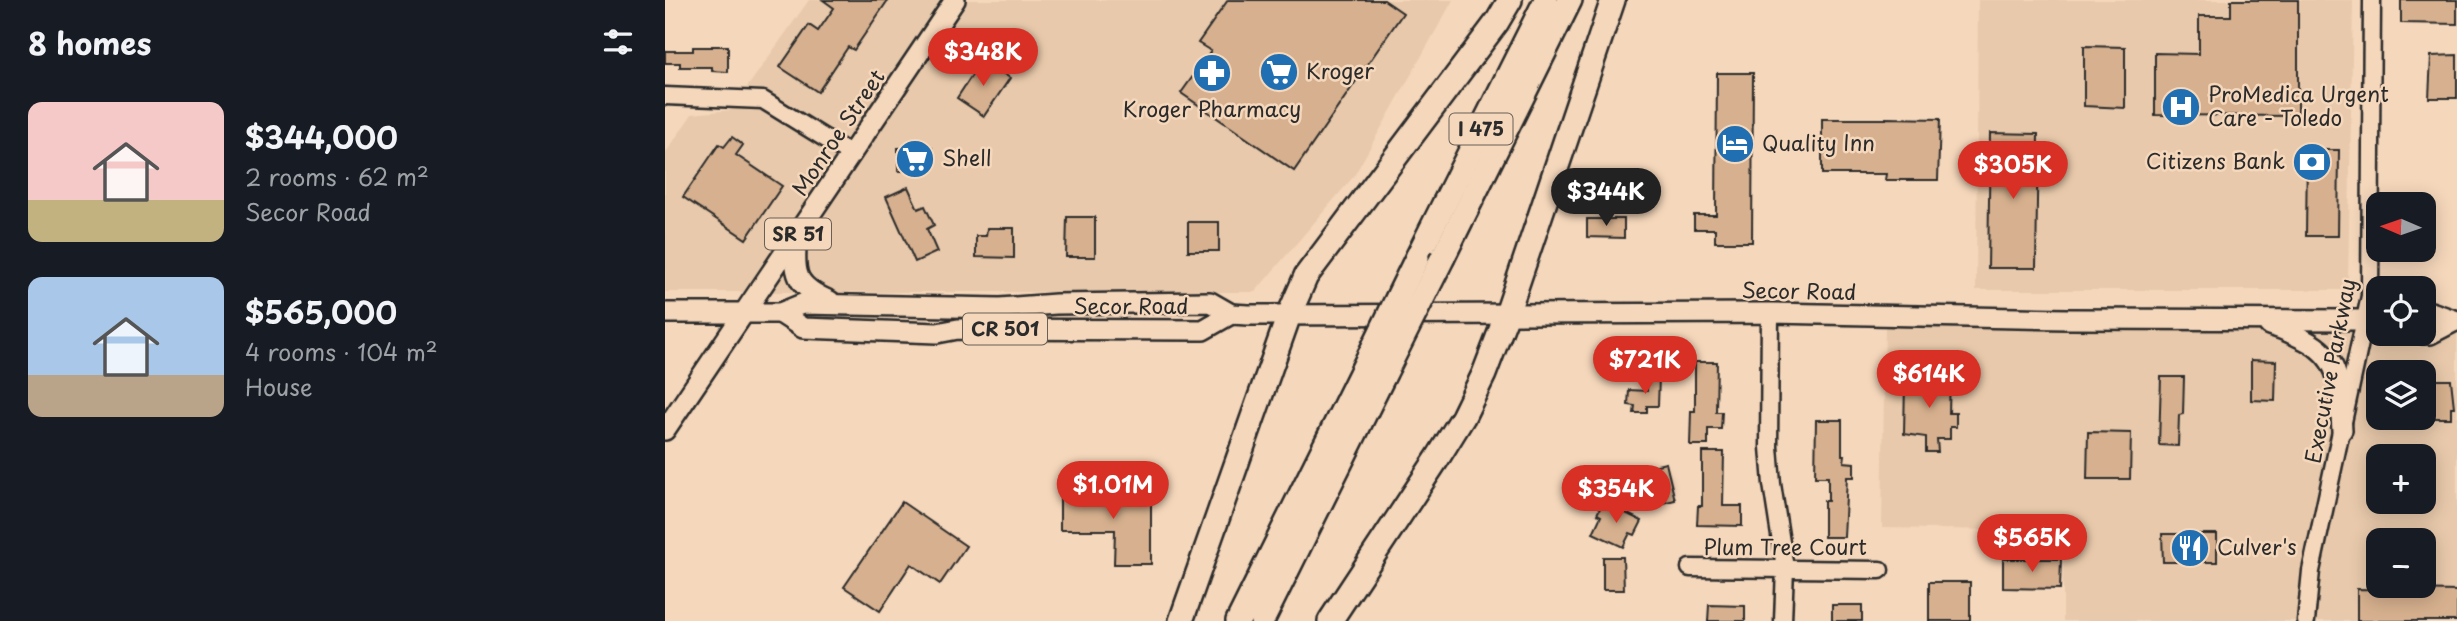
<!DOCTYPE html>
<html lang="en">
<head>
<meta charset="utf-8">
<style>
  :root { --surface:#171b24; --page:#242831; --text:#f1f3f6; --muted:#9ea1a6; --accent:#d93025 }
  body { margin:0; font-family:"Playpen Sans",sans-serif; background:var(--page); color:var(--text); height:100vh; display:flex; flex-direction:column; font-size:26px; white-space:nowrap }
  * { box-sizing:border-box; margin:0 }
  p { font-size:23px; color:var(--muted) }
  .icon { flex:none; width:38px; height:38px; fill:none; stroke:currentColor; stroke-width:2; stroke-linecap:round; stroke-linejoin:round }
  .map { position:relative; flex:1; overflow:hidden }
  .sheet { display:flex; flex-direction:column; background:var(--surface); width:665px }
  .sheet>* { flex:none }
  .needle { width:46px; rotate:272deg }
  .tools { position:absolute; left:1701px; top:192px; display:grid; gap:14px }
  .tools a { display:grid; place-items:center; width:70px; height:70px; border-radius:14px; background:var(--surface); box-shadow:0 4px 18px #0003; font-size:35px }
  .price { position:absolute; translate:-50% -60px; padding:0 16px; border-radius:24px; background:var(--accent); color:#fff; font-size:23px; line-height:46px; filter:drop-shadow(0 2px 4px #0008) }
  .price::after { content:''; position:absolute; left:50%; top:42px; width:21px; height:16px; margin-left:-10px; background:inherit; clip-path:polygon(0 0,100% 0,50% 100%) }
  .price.selected { background:#222; color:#fff }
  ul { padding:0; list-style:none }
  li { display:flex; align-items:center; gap:21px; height:175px; padding:0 28px }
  li span { display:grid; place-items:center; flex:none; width:196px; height:140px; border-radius:14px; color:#555 }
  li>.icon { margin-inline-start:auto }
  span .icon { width:84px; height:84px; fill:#fffc; stroke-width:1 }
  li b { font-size:30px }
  h2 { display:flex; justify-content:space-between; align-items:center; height:84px; padding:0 28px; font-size:30px }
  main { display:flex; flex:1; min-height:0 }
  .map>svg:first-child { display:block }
</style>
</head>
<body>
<main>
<section class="sheet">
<h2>8 homes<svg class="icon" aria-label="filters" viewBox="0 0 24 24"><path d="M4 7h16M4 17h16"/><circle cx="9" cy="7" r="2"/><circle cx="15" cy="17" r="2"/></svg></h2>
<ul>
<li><span style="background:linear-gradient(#f6c9c9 70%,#c2b280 0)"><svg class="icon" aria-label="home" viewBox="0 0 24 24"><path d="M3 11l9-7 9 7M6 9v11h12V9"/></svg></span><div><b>$344,000</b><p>2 rooms · 62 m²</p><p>Secor Road</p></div></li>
<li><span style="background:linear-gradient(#a9c7e8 70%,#b9a48a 0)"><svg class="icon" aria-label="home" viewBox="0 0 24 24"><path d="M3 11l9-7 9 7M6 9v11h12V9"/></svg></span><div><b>$565,000</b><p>4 rooms · 104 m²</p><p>House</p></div></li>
</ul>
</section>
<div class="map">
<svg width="1792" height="621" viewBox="0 0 1792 621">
  <rect width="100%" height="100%" fill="#f5d7bb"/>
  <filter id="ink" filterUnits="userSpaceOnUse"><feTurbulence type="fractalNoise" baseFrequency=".0143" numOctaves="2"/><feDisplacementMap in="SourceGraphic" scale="14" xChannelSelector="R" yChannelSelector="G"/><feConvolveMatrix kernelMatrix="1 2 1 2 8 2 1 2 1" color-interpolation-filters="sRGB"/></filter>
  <g filter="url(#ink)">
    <!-- built -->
    <g fill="#e8c9ab" fill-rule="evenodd">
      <polygon points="144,0 788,0 689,176 590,292 0,292 0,154 27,114 66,110"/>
      <polygon points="1313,0 1688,0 1683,284 1678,290 1311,290"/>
      <path d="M1220,324H1713V334H1759V324H1792V621H1398V531L1217,528ZM1713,373H1759V418H1713ZM1713,457H1759V502H1713ZM1713,541H1759V586H1713Z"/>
    </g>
    <!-- building -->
    <g fill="#d7b18f" stroke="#2b2b2b" stroke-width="2">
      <polygon points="158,0 223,0 189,50 183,47 153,92 115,67 144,25 153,31 169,8"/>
      <polygon points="563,0 719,0 738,13 629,171 516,93 546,51 533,43"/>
      <polygon points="1566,0 1633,0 1633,116 1490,115 1490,53 1534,54 1534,16 1566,16"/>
      <polygon points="1736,0 1792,0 1792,24 1736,23"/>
      <polygon points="47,46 63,46 63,72 47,71 47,67 15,67 15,63 0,63 0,51 28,51 28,47 47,47"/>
      <polygon points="1419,46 1460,47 1460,108 1419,106"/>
      <polygon points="1792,55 1792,98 1764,98 1766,56"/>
      <polygon points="317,60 345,78 319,116 292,98"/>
      <polygon points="1052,73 1088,73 1087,242 1050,242 1050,229 1029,229 1029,215 1051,215"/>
      <polygon points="1221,118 1275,119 1273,180 1220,180 1221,174 1157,174 1157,119 1221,119"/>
      <polygon points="1325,133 1373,134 1371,268 1323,268"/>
      <polygon points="67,137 78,145 71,155 117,186 81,239 18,197 54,144 59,147"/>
      <polygon points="267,147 267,170 233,171 233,148"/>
      <polygon points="1642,150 1674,150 1673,236 1641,236"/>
      <polygon points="243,187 253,209 260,206 269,225 262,229 272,252 250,262 221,197"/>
      <polygon points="402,217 430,217 430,257 401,257"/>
      <polygon points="922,219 959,219 959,238 922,237"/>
      <rect x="523" y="222" width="31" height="29"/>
      <polygon points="322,228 349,228 349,258 311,257 311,236 321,236"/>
      <polygon points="1586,360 1611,361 1610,401 1586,400"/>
      <polygon points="1030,362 1052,362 1051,412 1057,412 1056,429 1043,429 1043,445 1025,445 1026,411 1030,411"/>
      <polygon points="982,376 994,377 993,406 982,406 982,413 969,413 970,406 963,405 964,390 982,391"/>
      <polygon points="1250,376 1285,376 1284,413 1291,413 1291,427 1285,427 1285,439 1272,439 1273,452 1261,452 1261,437 1239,434 1240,382 1249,382"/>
      <polygon points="1496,377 1519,377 1518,414 1514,415 1513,446 1494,445"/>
      <polygon points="1759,380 1786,380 1789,407 1786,407 1786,418 1759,418"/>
      <polygon points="1151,420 1177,420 1177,455 1180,455 1179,462 1189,463 1189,477 1182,477 1179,537 1159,537 1159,501 1163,501 1163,477 1150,477"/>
      <polygon points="1423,432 1466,433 1465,479 1422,479"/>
      <polygon points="1037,452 1059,452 1058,506 1077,506 1077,526 1032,525 1033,506 1037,506"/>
      <polygon points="1001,463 1010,500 977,508 973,491 987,488 983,467"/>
      <polygon points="395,493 486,493 486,564 449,564 450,530 395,530"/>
      <polygon points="237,502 301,546 275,584 246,564 215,611 179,587"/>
      <polygon points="938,502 977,521 970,535 965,533 958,547 928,533 936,516 932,514"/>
      <polygon points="1497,534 1552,534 1552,562 1498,562"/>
      <polygon points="938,557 958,557 959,590 938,590"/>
      <polygon points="1338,559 1396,559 1395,589 1338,588"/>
      <rect x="1264" y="582" width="41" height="39"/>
      <polygon points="1692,589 1792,591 1792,621 1692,621"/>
      <polygon points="1044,605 1080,606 1080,621 1043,621"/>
      <rect x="1167" y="605" width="30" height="16"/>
    </g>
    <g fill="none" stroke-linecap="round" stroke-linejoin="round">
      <!-- minor casing -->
      <g stroke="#2b2b2b" stroke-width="21">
        <g id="minor">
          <polyline points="0,96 98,100 187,155"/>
          <polyline points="1105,313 1104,447 1107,484 1120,568 1118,621"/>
          <polyline points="1025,568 1215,570"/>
          <polyline points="1641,621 1646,571 1705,296 1707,0"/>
        </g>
      </g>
      <!-- major casing -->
      <g stroke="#2b2b2b" stroke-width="24">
        <g id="major">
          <path d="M132,237C128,274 130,286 165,301"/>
          <polyline points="1759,312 1766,312 1792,321"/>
          <polyline points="0,313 115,313 137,304 335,308 391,304 545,302 566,314 583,315 1105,313 1402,319 1701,320 1713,317"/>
          <polyline points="115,313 138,328 272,333 293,329 538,330 566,314"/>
          <path d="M1604,325C1617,328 1628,334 1640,340C1679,360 1674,390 1677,430"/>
          <polyline points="1759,334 1765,334 1790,321"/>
          <polyline points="0,430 290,0"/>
        </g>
      </g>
      <!-- highway casing -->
      <g stroke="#2b2b2b" stroke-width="28">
        <g id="highway">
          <polyline points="778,257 905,0"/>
          <polyline points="752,258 881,0"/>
          <polyline points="516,621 624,315 641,276 832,22 845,0"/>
          <polyline points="573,621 697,371"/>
          <polyline points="597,621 719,375"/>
          <polyline points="665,621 772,459 798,417 819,374 842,314 948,0"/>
        </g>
      </g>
      <!-- minor -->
      <use href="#minor" stroke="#f5d7bb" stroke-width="16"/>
      <!-- major -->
      <use href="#major" stroke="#f5d7bb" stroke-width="19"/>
      <!-- highway -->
      <use href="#highway" stroke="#f5d7bb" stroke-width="23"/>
      <!-- highway-bridge casing -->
      <g stroke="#2b2b2b" stroke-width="28" stroke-linecap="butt">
        <g id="highway-bridge">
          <polyline points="697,371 752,258"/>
          <polyline points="719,375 778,257"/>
        </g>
      </g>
      <!-- highway-bridge -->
      <use href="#highway-bridge" stroke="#f5d7bb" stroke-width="23"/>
    </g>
  </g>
  <!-- icons -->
  <defs>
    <g id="supermarket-disc" transform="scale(2.0125)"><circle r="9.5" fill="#1f6fb2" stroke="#f5d7bb"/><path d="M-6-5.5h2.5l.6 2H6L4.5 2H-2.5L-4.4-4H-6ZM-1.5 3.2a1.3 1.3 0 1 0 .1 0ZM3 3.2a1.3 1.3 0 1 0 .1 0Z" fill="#fff"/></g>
    <g id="pharmacy-disc" transform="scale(2.0125)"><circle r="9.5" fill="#1f6fb2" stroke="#f5d7bb"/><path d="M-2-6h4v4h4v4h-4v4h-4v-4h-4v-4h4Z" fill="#fff"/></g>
    <g id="hospital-disc" transform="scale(2.0125)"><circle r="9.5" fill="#1f6fb2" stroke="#f5d7bb"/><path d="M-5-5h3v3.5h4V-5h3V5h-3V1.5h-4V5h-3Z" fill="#fff"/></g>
    <g id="hotel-disc" transform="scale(2.0125)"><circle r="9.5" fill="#1f6fb2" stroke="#f5d7bb"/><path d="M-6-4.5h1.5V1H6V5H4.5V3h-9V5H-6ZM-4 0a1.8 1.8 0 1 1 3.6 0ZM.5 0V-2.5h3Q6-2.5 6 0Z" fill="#fff"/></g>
    <g id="bank-disc" transform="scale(2.0125)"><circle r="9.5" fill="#1f6fb2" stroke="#f5d7bb"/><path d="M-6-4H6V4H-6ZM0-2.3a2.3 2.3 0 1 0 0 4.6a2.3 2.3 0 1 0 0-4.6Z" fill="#fff"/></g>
    <g id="restaurant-disc" transform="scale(2.0125)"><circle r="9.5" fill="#1f6fb2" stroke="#f5d7bb"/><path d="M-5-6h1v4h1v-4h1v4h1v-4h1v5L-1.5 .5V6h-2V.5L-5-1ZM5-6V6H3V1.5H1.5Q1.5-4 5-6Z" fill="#fff"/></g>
  </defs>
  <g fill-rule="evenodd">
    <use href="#supermarket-disc" x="614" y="72"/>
    <use href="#pharmacy-disc" x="547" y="73"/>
    <use href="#hospital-disc" x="1516" y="107"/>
    <use href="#hotel-disc" x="1070" y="144"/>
    <use href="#supermarket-disc" x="250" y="159"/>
    <use href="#bank-disc" x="1647" y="162"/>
    <use href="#restaurant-disc" x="1525" y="548"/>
  </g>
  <g text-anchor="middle" stroke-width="5" stroke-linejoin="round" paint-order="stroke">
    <!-- shield labels -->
    <g fill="#f5d7bb" stroke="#685f56" stroke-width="2">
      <rect x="784.5" y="113.5" width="63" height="31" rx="5"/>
      <rect x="100" y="218.5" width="66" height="31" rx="5"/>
      <rect x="298" y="313.5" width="84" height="31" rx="5"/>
    </g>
    <g font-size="19" font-weight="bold" fill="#2b2b2b">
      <text x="816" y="136">I 475</text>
      <text x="133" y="241">SR 51</text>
      <text x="340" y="336">CR 501</text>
    </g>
    <!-- poi labels -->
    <g font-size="21" fill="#2b2b2b" stroke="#f5d7bb" text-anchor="start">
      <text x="641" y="79">Kroger</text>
      <text x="1543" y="102">ProMedica Urgent<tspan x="1543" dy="24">Care - Toledo</tspan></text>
      <text x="547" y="117" text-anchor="middle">Kroger Pharmacy</text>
      <text x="1097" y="151">Quality Inn</text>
      <text x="277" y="166">Shell</text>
      <text x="1620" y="169" text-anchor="end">Citizens Bank</text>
      <text x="1552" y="555">Culver's</text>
    </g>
    <!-- street labels -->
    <g font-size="21" fill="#2b2b2b" stroke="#f5d7bb">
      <text transform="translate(174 133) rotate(-56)" y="7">Monroe Street</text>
      <text transform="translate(1134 292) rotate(1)" y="7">Secor Road</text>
      <text x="466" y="314">Secor Road</text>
      <text transform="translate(1666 371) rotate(-79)" y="7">Executive Parkway</text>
      <text x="1120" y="555">Plum Tree Court</text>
    </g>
  </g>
</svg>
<div class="tools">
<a><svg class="needle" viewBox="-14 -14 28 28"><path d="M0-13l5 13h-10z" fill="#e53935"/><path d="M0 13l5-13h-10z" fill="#9ea1a6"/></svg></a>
<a><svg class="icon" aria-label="locate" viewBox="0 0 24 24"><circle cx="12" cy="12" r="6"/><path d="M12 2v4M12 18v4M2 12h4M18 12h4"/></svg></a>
<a><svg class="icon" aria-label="layers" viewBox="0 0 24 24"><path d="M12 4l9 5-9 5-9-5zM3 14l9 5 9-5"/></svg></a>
<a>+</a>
<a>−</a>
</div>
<b class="price" style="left:318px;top:88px">$348K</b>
<b class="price" style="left:1348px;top:201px">$305K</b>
<b class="price selected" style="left:941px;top:228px">$344K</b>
<b class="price" style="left:980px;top:396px">$721K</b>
<b class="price" style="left:1264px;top:410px">$614K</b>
<b class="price" style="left:448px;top:521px">$1.01M</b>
<b class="price" style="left:951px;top:525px">$354K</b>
<b class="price" style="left:1367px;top:574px">$565K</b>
</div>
</main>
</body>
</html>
